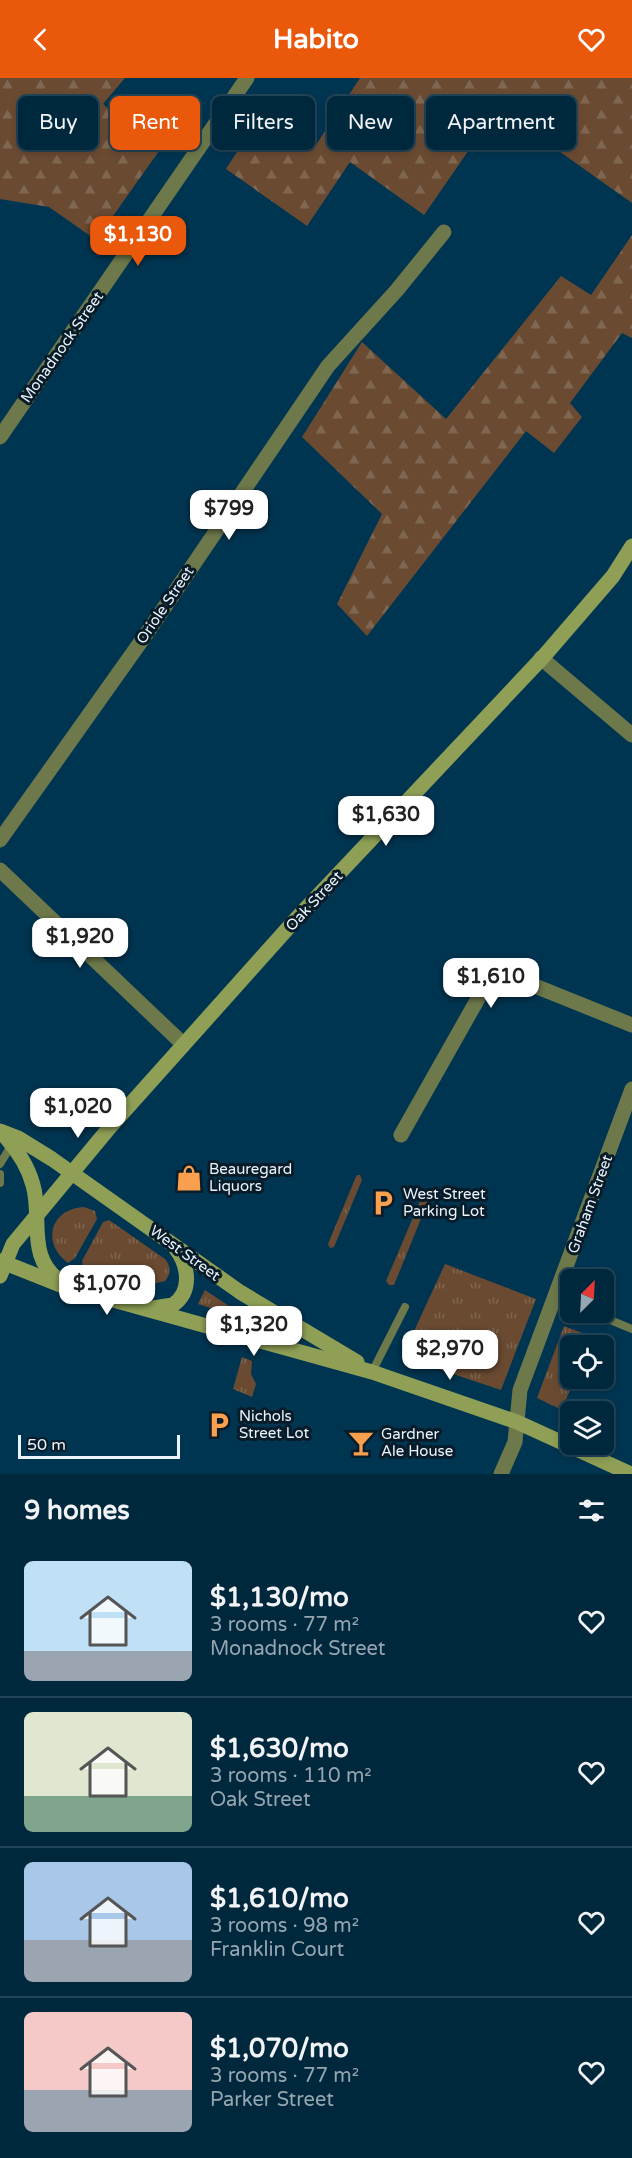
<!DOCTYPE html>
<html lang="en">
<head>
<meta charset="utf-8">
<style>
  :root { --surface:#00283d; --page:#0e3448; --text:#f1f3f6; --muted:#95a6b0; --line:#224457; --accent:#ea580c }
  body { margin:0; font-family:"Varela Round",sans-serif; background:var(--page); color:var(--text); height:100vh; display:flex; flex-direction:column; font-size:22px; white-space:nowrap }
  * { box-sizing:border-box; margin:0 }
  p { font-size:20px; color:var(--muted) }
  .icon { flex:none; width:33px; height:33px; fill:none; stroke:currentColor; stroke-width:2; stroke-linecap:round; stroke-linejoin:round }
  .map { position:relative; height:1396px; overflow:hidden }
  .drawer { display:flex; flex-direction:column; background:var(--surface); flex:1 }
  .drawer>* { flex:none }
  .guide { position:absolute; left:18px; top:18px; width:597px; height:54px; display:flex; gap:12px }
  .needle { width:39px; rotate:24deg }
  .controls { position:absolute; left:560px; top:1191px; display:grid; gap:12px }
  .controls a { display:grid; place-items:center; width:54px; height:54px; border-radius:9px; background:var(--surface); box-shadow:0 3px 9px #0003,0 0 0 2px var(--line); font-size:30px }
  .scale { position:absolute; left:18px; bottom:15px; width:162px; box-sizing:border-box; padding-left:6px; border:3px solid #ebf4fc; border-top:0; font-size:16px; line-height:21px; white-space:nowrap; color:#ebf4fc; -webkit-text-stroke:4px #081b28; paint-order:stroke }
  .price { position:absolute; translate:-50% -51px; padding:0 14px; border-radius:12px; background:#fff; color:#222; font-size:20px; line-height:39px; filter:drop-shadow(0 2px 3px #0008) }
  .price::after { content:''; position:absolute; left:50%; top:36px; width:18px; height:14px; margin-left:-9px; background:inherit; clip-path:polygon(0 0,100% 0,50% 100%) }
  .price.on { background:var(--accent); color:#fff }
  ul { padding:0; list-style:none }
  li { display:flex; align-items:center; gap:18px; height:150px; padding:0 24px }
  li+li { border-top:2px solid var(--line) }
  li span { display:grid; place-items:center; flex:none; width:168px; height:120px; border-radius:9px; color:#555 }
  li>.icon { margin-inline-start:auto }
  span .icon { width:72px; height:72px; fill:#fffc; stroke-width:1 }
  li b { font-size:26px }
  h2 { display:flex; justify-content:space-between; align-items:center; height:72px; padding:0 24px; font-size:26px }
  .chip { padding:0 21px; border-radius:9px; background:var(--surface); box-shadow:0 3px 9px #0003,0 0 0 2px var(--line); font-size:21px; line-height:54px }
  .chip.on { background:var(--accent); color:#fff }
  header { display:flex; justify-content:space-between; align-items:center; height:78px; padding:0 24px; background:var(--accent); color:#fff; font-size:27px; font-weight:700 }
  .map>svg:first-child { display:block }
</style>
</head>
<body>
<header><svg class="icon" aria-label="back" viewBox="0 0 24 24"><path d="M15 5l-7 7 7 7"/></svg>Habito<svg class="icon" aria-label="heart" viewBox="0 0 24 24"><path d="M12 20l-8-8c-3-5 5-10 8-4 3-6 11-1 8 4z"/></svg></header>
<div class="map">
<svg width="632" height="1396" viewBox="0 0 632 1396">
  <defs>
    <pattern id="grass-tufts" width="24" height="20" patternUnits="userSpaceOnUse" patternTransform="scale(1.5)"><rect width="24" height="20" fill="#6a4b32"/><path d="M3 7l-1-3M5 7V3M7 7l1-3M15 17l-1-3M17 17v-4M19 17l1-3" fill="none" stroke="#7f6651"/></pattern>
    <pattern id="forest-firs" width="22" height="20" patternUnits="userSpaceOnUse" patternTransform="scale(1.5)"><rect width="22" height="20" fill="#6a4b32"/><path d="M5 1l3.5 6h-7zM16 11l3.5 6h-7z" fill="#7f6651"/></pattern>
  </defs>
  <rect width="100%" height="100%" fill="#003551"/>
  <!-- grass -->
  <g fill="url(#grass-tufts)">
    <polygon points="360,1097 362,1102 334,1169 330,1170 328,1166 355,1101 357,1097"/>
    <polygon points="423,1116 428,1117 429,1121 394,1207 389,1207 386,1203"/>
    <path d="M84,1129L95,1133L97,1141L75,1180L68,1185C41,1165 50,1131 84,1129Z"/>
    <path d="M109,1142L165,1181C171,1188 171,1196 165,1203L152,1206L83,1189L82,1183L103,1144Z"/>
    <polygon points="445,1186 536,1221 501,1312 402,1279"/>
    <polygon points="205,1212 238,1234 238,1239 198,1226"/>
    <polygon points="564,1248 590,1258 587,1267 570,1268 570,1300 574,1301 562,1332 537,1320"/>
    <polygon points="242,1279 252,1283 251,1296 256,1306 252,1319 233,1311"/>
  </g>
  <!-- forest -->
  <g fill="url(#forest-firs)">
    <polygon points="0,0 125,0 103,26 159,73 96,162 49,129 0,121"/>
    <polygon points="360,0 632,0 632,125 498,30 424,137 350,84 307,148 226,91 258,41 312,73"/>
    <polygon points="632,157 632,260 622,255 570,325 582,339 554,375 526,353 367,558 337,526 382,436 302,359 362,264 446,341 561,198 591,217"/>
  </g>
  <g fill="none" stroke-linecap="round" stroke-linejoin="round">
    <!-- lane -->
    <g stroke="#6d784b" stroke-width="8">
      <polyline points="0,1086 12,1066"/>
      <polyline points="0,1096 0,1105"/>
      <polyline points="555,1221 570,1227"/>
      <polyline points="591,1234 632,1251"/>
      <polyline points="372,1294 405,1229"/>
    </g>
    <!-- street -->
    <g stroke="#6d784b" stroke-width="15">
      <polyline points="0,359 247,0"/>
      <polyline points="541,580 632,657"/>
      <polyline points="0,762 147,555 328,288 397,212 444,154"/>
      <polyline points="0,792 183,966"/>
      <path d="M401,1057L484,910C493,898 500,897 515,900L632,947"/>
      <polyline points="501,1396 515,1364 520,1312 632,1011"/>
    </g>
    <!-- secondary -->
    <g stroke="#8fa056" stroke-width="15">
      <polyline points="0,1053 18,1060 52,1081 240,1214 357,1284"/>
      <path d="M2,1055C16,1070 28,1088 33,1107C43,1141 25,1181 63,1205"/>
      <polyline points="0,1183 63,1208 372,1294 517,1344 631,1396"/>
      <polyline points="0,1198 13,1166 110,1049 297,840 544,578 613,498 632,468"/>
      <path d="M153,1230L173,1227C193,1213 188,1187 176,1171"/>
    </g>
  </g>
  <!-- icons -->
  <defs>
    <g id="shop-bare" transform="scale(2.07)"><path d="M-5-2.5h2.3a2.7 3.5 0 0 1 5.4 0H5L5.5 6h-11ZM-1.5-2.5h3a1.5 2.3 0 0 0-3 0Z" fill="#fa9f4e" stroke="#081b28" stroke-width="2.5" paint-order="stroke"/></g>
    <g id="parking-bare" transform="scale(2.07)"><path d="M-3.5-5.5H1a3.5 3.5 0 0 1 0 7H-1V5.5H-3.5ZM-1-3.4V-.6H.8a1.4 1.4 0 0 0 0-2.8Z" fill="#fa9f4e" stroke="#081b28" stroke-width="2.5" paint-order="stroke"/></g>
    <g id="bar-bare" transform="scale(2.07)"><path d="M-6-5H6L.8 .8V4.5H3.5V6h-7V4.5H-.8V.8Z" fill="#fa9f4e" stroke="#081b28" stroke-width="2.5" paint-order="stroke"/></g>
  </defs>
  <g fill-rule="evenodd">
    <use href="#shop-bare" x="189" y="1100"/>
    <use href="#parking-bare" x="383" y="1125"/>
    <use href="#parking-bare" x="219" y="1347"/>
    <use href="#bar-bare" x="361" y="1365"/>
  </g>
  <g text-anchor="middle" stroke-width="6" stroke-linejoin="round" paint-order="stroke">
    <!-- street labels -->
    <g font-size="15" fill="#ebf4fc" stroke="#081b28">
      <text transform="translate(62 269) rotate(-55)" y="5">Monadnock Street</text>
      <text transform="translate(165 527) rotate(-56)" y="5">Oriole Street</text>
      <text transform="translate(314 823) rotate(-47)" y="5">Oak Street</text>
      <text transform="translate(590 1126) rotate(-70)" y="5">Graham Street</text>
      <text transform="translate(185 1175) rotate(36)" y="5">West Street</text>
    </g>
    <!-- poi labels -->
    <g font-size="15" fill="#ebf4fc" stroke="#081b28" text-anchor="start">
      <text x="209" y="1096">Beauregard<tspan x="209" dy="17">Liquors</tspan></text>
      <text x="403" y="1121">West Street<tspan x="403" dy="17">Parking Lot</tspan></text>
      <text x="239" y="1343">Nichols<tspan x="239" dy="17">Street Lot</tspan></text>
      <text x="381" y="1361">Gardner<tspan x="381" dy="17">Ale House</tspan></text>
    </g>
  </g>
</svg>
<div class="controls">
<a><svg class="needle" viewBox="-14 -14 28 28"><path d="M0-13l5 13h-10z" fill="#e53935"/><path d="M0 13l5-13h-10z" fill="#95a6b0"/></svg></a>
<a><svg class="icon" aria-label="locate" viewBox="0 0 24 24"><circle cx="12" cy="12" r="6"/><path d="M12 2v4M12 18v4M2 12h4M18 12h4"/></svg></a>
<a><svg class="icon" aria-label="layers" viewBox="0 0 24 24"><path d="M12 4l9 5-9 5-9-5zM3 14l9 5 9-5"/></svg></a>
</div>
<div class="scale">50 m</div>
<b class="price on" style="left:138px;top:189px">$1,130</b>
<b class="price" style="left:229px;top:463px">$799</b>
<b class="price" style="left:386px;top:769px">$1,630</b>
<b class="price" style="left:80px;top:891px">$1,920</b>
<b class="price" style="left:491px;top:931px">$1,610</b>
<b class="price" style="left:78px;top:1061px">$1,020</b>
<b class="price" style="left:107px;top:1238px">$1,070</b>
<b class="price" style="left:254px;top:1279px">$1,320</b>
<b class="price" style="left:450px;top:1303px">$2,970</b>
<div class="guide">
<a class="chip">Buy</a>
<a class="chip on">Rent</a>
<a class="chip">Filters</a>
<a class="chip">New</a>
<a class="chip">Apartment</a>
</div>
</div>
<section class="drawer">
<h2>9 homes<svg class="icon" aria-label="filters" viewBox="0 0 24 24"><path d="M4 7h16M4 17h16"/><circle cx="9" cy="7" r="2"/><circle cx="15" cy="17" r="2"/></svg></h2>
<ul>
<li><span style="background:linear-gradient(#bfe0f5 75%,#9aa5b1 0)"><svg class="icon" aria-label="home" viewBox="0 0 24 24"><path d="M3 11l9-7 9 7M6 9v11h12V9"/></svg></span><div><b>$1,130/mo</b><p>3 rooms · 77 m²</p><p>Monadnock Street</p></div><svg class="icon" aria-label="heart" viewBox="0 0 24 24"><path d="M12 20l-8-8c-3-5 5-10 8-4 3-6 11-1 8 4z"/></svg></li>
<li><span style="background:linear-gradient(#dfe7d0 70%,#7fa58c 0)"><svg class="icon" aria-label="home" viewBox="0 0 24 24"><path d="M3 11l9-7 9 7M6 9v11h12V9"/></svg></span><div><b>$1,630/mo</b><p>3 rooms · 110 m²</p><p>Oak Street</p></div><svg class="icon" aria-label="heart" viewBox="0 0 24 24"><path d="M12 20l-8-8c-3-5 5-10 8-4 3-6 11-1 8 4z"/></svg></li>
<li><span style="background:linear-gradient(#a9c7e8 65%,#9aa5b1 0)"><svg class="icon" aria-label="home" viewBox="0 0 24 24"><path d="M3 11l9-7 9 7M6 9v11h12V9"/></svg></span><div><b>$1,610/mo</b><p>3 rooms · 98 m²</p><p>Franklin Court</p></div><svg class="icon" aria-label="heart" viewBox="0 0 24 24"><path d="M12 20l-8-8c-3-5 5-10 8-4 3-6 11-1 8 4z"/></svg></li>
<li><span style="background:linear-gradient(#f6c9c9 65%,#9aa5b1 0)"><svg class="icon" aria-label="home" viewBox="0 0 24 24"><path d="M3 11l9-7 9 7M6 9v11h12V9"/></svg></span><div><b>$1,070/mo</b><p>3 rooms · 77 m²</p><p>Parker Street</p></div><svg class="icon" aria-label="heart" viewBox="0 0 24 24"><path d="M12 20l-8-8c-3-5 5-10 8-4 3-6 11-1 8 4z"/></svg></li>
</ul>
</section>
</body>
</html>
